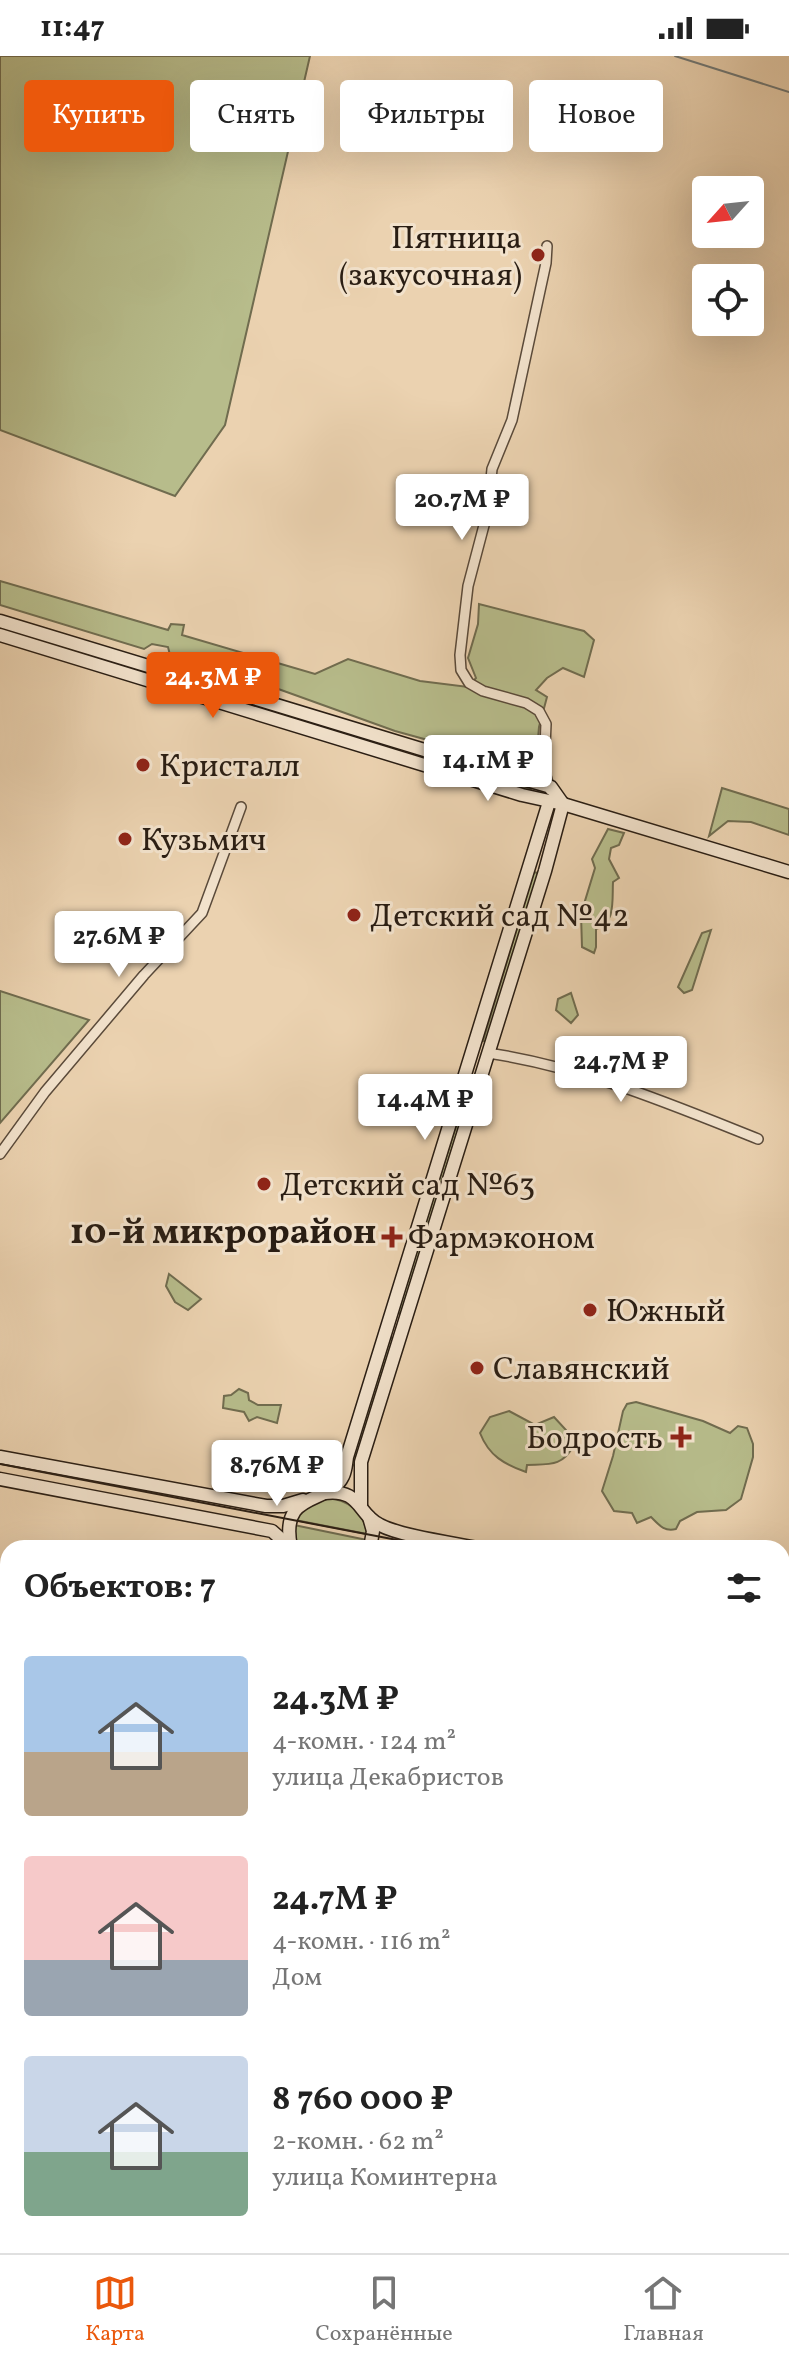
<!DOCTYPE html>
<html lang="ru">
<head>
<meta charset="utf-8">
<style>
  :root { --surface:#fff; --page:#f2f2f2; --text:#222; --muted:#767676; --line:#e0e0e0; --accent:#ea580c }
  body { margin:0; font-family:Vollkorn,serif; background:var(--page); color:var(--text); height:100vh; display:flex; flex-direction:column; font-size:30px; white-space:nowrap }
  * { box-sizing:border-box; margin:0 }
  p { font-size:26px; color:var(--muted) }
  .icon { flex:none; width:44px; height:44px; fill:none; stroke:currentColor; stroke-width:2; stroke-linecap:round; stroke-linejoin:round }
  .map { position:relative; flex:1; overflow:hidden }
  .panel { position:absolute; left:0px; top:1484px; width:790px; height:714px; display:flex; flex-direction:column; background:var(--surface); border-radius:24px 24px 0 0; box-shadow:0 8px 32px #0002 }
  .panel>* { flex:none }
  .hud { position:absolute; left:24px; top:24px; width:742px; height:72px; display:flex; gap:16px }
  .needle { width:52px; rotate:243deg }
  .fabs { position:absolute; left:692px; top:120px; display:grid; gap:16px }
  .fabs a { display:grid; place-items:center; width:72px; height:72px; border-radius:8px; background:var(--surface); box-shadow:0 8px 32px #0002; font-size:40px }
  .price { position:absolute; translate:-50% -68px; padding:0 18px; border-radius:8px; background:#fff; color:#222; font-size:26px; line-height:52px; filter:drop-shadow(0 2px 4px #0008) }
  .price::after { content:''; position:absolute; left:50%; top:48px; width:24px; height:18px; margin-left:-12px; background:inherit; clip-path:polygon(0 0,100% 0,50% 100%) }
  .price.selected { background:var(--accent); color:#fff }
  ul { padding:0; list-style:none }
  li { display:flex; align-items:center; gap:24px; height:200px; padding:0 24px }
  li span { display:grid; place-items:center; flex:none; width:224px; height:160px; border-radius:8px; color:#555 }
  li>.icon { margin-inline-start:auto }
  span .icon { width:96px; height:96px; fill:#fffc; stroke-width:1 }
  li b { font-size:34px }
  h2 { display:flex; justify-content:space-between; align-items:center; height:96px; padding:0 24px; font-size:34px }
  .chip { padding:0 28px; border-radius:8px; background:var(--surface); box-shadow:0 8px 32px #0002; font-size:28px; line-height:72px }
  .chip.selected { background:var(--accent); color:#fff }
  .status { display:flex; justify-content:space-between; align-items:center; height:56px; padding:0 40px; background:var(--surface); direction:ltr }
  .status svg { height:22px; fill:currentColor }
  .dock { display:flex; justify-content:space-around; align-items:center; height:112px; border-top:2px solid var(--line); background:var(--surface); font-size:22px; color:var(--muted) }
  .dock a { display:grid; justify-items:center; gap:4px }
  .dock .selected { color:var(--accent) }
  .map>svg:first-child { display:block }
</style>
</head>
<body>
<div class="status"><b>11:47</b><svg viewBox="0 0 49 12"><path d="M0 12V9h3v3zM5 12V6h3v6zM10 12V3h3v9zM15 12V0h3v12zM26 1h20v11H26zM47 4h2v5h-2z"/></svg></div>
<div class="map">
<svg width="789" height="2197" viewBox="0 0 789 2197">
  <rect width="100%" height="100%" fill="#ebd2b0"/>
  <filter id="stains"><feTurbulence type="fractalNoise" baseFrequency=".0025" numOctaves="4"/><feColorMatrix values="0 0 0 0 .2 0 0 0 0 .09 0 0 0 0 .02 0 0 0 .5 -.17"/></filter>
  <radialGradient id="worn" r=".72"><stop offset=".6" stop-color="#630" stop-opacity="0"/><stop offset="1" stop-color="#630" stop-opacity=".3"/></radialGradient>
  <!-- green -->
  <g fill="#b7bc8b" stroke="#706c4f" stroke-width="2">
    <polygon points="0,0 310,0 225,369 175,440 0,374"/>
    <polygon points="0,525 168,574 171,568 184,569 182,579 315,618 348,603 420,625 468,631 476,622 468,602 478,568 479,548 584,575 594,584 584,621 563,612 547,622 536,634 547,641 539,671 537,695 515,708 395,675 270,630 172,607 168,591 152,588 144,593 0,549"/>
    <polygon points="0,570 328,671 327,675 0,574"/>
    <polygon points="343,675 531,733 530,737 342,679"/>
    <polygon points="722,732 789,753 789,779 751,766 728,765 709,780"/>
    <path d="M608,773L624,777L619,789L611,792L609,803L619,822L613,826C612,842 616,869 596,873V891L594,897L582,891L581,858L595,812L592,803Z"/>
    <polygon points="534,816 541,818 488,986 483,985"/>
    <polygon points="711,874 692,934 684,937 678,931 702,877"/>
    <polygon points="0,935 89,964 0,1067"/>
    <polygon points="571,937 578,959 571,967 556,954 558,943"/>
    <polygon points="458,1064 463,1066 401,1258 397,1256"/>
    <polygon points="169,1218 201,1243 188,1254 175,1246 166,1230"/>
    <polygon points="389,1282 394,1282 355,1410 351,1408"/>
    <polygon points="239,1333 248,1337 249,1344 258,1349 281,1349 277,1367 257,1361 249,1365 244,1356 223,1352 224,1340 231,1339"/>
    <path d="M636,1346L703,1365L730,1377L738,1370L747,1372L753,1388V1401L741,1443L726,1454L697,1456L680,1465L676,1473C664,1476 659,1469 651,1461L637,1467L632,1457L614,1455L602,1435L613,1400L623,1355L627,1348Z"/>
    <path d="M509,1355L535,1369L554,1361L566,1374L574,1389C562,1411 550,1408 527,1409L526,1416C504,1408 489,1400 480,1377L490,1361Z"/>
    <path d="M328,1442C349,1444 364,1456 367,1478L295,1464L306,1450Z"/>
    <polygon points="294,1469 367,1484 364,1492 296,1492"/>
    <polygon points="789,2104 789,2170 782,2167 782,2109 783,2105"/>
    <polygon points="149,2190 201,2190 214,2197 146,2197"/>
  </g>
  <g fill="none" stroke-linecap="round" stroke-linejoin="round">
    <!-- stream -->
    <polyline stroke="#707876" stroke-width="2" points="675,0 789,36"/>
    <!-- street casing -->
    <g stroke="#5a4a3a" stroke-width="12">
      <g id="street">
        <polyline points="547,190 546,207 512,364 492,413 488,454 468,530 460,599 461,614 469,627 483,635 526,647 539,655 546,668 544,713 550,734"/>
        <path d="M488,997C583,1011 670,1048 758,1083"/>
        <polyline points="0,1098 45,1036 144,919 202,857 241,751"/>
        <polyline points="0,1830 8,1826"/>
        <polyline points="782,1939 789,1940"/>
        <polyline points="577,2197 578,2190"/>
        <polyline points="713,2197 714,2190"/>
      </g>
    </g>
    <!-- secondary casing -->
    <g stroke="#291d13" stroke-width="15">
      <g id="secondary">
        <polyline points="0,565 454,703 551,731 563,748"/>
        <polyline points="0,579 522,739 563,748 789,816"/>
        <polyline points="0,1401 266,1450 283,1450 303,1444"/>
        <polyline points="0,1423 272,1475 290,1491"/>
        <path d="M324,1437C361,1432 357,1458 380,1469C401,1480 452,1487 477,1492"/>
        <polyline points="361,1449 361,1406 545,815 563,748"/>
        <polyline points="369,1461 373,1475 370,1492"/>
        <path d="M291,1491C279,1433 329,1450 343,1420C346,1414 346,1407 347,1401L549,746"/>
        <polyline points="782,1551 789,1553"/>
        <polyline points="782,1573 789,1574"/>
        <polyline points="105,2197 107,2190"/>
        <polyline points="118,2197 120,2190"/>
      </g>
    </g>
    <!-- street -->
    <use href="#street" stroke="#f2e2cc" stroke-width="9"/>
    <!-- secondary -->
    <use href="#secondary" stroke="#f2e2cc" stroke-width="12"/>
    <!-- tram -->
    <g stroke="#291d13" stroke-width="2">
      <polyline points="0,1408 439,1492"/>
      <polyline points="782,1563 789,1565"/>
    </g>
  </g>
  <!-- markers -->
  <g fill="#8f2418" stroke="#f2e2cc" stroke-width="3">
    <circle cx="538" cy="199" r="8"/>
    <circle cx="143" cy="709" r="8"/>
    <circle cx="125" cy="783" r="8"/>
    <circle cx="354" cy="859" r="8"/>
    <circle cx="264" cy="1128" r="8"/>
    <path d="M388 1169h8v8h8v8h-8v8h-8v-8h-8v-8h8z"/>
    <circle cx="590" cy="1254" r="8"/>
    <circle cx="477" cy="1312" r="8"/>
    <path d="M677 1369h8v8h8v8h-8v8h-8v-8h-8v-8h8z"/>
  </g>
  <g text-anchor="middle" stroke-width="6" stroke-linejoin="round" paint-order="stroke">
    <!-- poi labels -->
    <g font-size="32" fill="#291d13" stroke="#f2e2cc" text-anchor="start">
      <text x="522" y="192" text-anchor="end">Пятница<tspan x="522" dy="37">(закусочная)</tspan></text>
      <text x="159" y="720">Кристалл</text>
      <text x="141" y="794">Кузьмич</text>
      <text x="370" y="870">Детский сад №42</text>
      <text x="280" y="1139">Детский сад №63</text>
      <text x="408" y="1192">Фармэконом</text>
      <text x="606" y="1265">Южный</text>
      <text x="493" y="1323">Славянский</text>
      <text x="663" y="1392" text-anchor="end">Бодрость</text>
    </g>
    <!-- quarter labels -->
    <g font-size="36" font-weight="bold" fill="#291d13" stroke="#f2e2cc">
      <text x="223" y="1187">10-й микрорайон</text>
    </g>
  </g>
  <rect width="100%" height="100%" filter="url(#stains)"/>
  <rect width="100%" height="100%" fill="url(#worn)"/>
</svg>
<div class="fabs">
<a><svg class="needle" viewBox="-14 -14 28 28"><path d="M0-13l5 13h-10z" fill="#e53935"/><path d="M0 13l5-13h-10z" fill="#767676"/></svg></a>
<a><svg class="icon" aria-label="locate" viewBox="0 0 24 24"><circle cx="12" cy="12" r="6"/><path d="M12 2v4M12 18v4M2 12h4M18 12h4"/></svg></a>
</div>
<b class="price" style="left:462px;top:486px">20.7M ₽</b>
<b class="price selected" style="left:213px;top:664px">24.3M ₽</b>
<b class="price" style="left:488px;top:747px">14.1M ₽</b>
<b class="price" style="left:119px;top:923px">27.6M ₽</b>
<b class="price" style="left:621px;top:1048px">24.7M ₽</b>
<b class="price" style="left:425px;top:1086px">14.4M ₽</b>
<b class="price" style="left:277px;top:1452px">8.76M ₽</b>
<div class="hud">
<a class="chip selected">Купить</a>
<a class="chip">Снять</a>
<a class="chip">Фильтры</a>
<a class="chip">Новое</a>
</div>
<section class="panel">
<h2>Объектов: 7<svg class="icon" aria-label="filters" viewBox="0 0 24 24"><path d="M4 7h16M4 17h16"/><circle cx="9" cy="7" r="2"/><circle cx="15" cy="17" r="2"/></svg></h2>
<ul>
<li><span style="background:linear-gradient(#a9c7e8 60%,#b9a48a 0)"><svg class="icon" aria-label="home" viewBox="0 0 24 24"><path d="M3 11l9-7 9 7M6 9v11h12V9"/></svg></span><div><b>24.3M ₽</b><p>4-комн. · 124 m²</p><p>улица Декабристов</p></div></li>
<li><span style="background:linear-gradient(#f6c9c9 65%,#9aa5b1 0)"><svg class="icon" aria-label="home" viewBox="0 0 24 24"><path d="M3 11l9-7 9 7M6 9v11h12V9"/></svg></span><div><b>24.7M ₽</b><p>4-комн. · 116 m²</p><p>Дом</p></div></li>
<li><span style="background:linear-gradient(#c9d6e8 60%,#7fa58c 0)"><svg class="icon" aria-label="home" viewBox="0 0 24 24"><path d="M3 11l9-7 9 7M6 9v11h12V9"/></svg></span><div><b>8 760 000 ₽</b><p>2-комн. · 62 m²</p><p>улица Коминтерна</p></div></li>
</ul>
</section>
</div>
<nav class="dock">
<a class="selected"><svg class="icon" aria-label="map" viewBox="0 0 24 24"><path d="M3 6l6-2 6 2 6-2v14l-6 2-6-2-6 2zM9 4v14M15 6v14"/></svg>Карта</a>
<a><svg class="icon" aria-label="saved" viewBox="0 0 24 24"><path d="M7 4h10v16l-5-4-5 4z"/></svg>Сохранённые</a>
<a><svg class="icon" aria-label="home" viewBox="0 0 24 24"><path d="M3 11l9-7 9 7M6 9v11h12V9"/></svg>Главная</a>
</nav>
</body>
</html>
